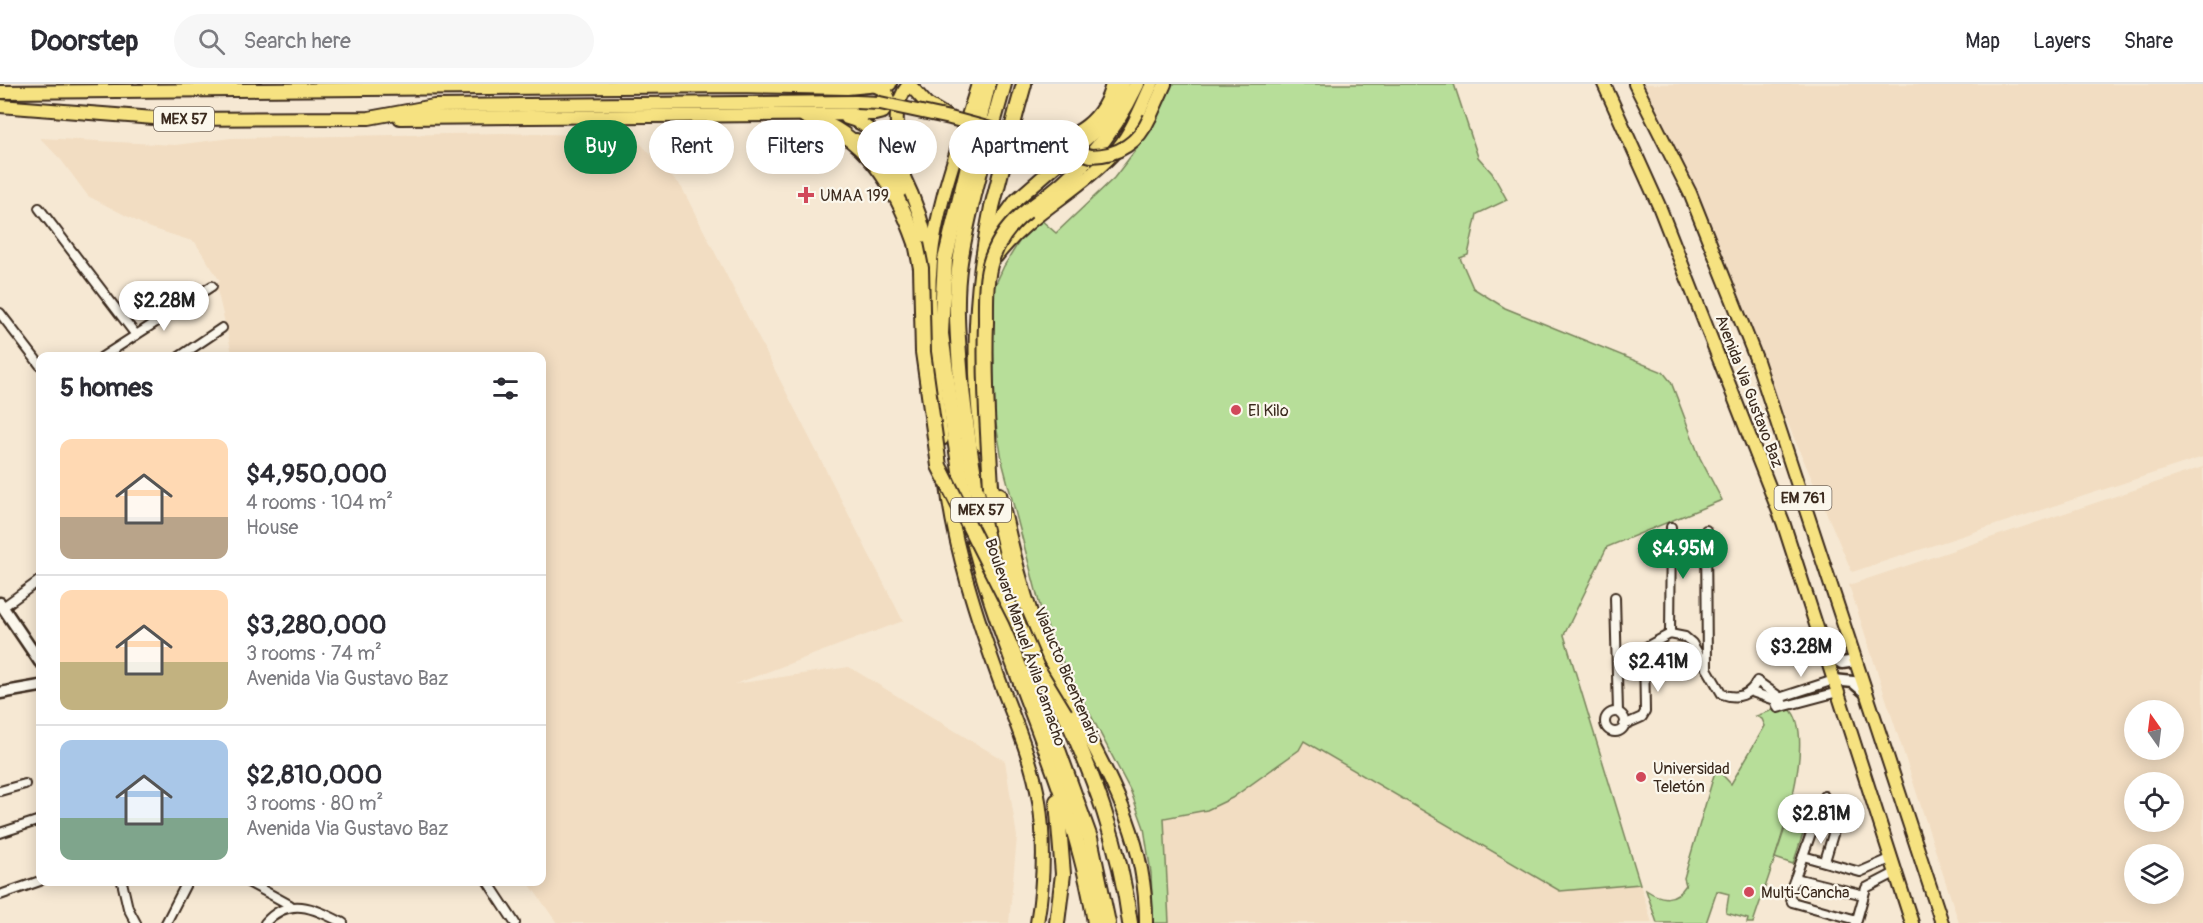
<!DOCTYPE html>
<html lang="en">
<head>
<meta charset="utf-8">
<style>
  :root { --surface:#fff; --page:#f7f7f7; --text:#2b2b33; --muted:#7c7c81; --line:#e1e1e2; --accent:#0b8043 }
  body { margin:0; font-family:Pangolin,sans-serif; background:var(--page); color:var(--text); height:100vh; display:flex; flex-direction:column; font-size:22px; white-space:nowrap }
  * { box-sizing:border-box; margin:0 }
  p { font-size:20px; color:var(--muted) }
  .icon { flex:none; width:33px; height:33px; fill:none; stroke:currentColor; stroke-width:2; stroke-linecap:round; stroke-linejoin:round }
  .map { position:relative; flex:1; overflow:hidden }
  .sheet { position:absolute; left:36px; top:268px; width:510px; height:534px; display:flex; flex-direction:column; background:var(--surface); border-radius:12px; box-shadow:0 3px 15px #0003 }
  .sheet>* { flex:none }
  .guide { position:absolute; left:564px; top:36px; width:570px; height:54px; display:flex; gap:12px }
  .needle { width:39px; rotate:346deg }
  .tools { position:absolute; left:2124px; top:616px; display:grid; gap:12px }
  .tools a { display:grid; place-items:center; width:60px; height:60px; border-radius:50%; background:var(--surface); box-shadow:0 3px 15px #0003; font-size:30px }
  .price { position:absolute; translate:-50% -51px; padding:0 14px; border-radius:21px; background:#fff; color:#222; font-size:20px; line-height:39px; filter:drop-shadow(0 2px 3px #0008) }
  .price::after { content:''; position:absolute; left:50%; top:36px; width:18px; height:14px; margin-left:-9px; background:inherit; clip-path:polygon(0 0,100% 0,50% 100%) }
  .price.current { background:var(--accent); color:#fff }
  ul { padding:0; list-style:none }
  li { display:flex; align-items:center; gap:18px; height:150px; padding:0 24px }
  li+li { border-top:2px solid var(--line) }
  li span { display:grid; place-items:center; flex:none; width:168px; height:120px; border-radius:12px; color:#555 }
  li>.icon { margin-inline-start:auto }
  span .icon { width:72px; height:72px; fill:#fffc; stroke-width:1 }
  li b { font-size:26px }
  h2 { display:flex; justify-content:space-between; align-items:center; height:72px; padding:0 24px; font-size:26px }
  .pill { padding:0 21px; border-radius:27px; background:var(--surface); box-shadow:0 3px 15px #0003; font-size:21px; line-height:54px }
  .pill.current { background:var(--accent); color:#fff }
  header { display:flex; align-items:center; gap:36px; box-sizing:border-box; height:84px; padding:0 30px; background:var(--surface); border-bottom:2px solid var(--line) }
  header strong { font-size:28px }
  nav { display:flex; gap:33px; margin-inline-start:auto; font-size:21px }
  .search { width:420px; height:54px; background:var(--page); display:flex; align-items:center; gap:15px; box-sizing:border-box; padding:0 21px; border-radius:33px; color:var(--muted); font-size:22px }
  .map>svg:first-child { display:block }
</style>
</head>
<body>
<header>
<strong>Doorstep</strong>
<div class="search"><svg class="icon" aria-label="search" viewBox="0 0 24 24"><circle cx="10" cy="10" r="6"/><path d="M15 15l6 6"/></svg>Search here</div>
<nav><a>Map</a><a>Layers</a><a>Share</a></nav>
</header>
<div class="map">
<svg width="2203" height="839" viewBox="0 0 2203 839">
  <rect width="100%" height="100%" fill="#f6e8d3"/>
  <filter id="ink" filterUnits="userSpaceOnUse"><feTurbulence type="fractalNoise" baseFrequency=".0167" numOctaves="2"/><feDisplacementMap in="SourceGraphic" scale="12" xChannelSelector="R" yChannelSelector="G"/><feConvolveMatrix kernelMatrix="1 2 1 2 8 2 1 2 1" color-interpolation-filters="sRGB"/></filter>
  <g filter="url(#ink)">
    <!-- built -->
    <g fill="#f2ddc2" fill-rule="evenodd">
      <polygon points="1641,0 2203,0 2203,373 1852,488"/>
      <polygon points="502,49 586,51 641,60 682,104 903,537 735,600 849,583 1005,677 1017,753 1009,839 557,839 528,798 542,798 542,273 233,273 216,201 220,197 195,158 148,143 88,112 62,77 40,54 175,61 231,54"/>
      <path d="M2203,383V839H1959L1849,501ZM2134,627H2174V666H2134ZM2134,699H2174V738H2134ZM2134,771H2174V810H2134Z"/>
      <polygon points="1304,657 1560,807 1640,800 1652,839 1169,839 1164,734 1207,726"/>
    </g>
    <!-- green -->
    <g fill="#b7de99" stroke="#79845c" stroke-width="1.5">
      <polygon points="1170,0 1454,0 1478,73 1492,89 1507,116 1477,130 1468,171 1460,174 1473,204 1505,224 1663,288 1671,298 1700,374 1722,416 1607,463 1564,551 1640,800 1560,807 1304,657 1299,666 1232,714 1207,726 1164,734 1169,839 1153,839 1151,789 1144,744 1131,708 1053,559 1040,522 1003,381 995,335 992,208 1004,182 1022,153 1041,136 1056,149 1114,94 1144,55"/>
      <path d="M1789,624C1823,657 1766,797 1753,839H1747L1748,835L1726,829L1729,810L1717,807L1706,839H1657L1646,806C1661,816 1675,818 1686,801L1684,794L1716,684L1731,700L1765,642L1762,635L1756,632L1773,626Z"/>
      <polygon points="1788,735 1806,741 1793,780 1775,774"/>
    </g>
    <g fill="none" stroke-linecap="round" stroke-linejoin="round">
      <!-- street casing -->
      <g stroke="#3b2a1e" stroke-width="12">
        <g id="street">
          <polyline points="39,124 136,251"/>
          <polyline points="0,229 40,281"/>
          <polyline points="102,273 212,202"/>
          <polyline points="179,273 222,244"/>
          <polyline points="1706,446 1707,584"/>
          <polyline points="1615,513 1618,628"/>
          <polyline points="3,523 40,496"/>
          <polyline points="1670,550 1671,443"/>
          <polyline points="1752,608 1775,616 1778,624 1838,608"/>
          <polyline points="1779,614 1834,596"/>
          <circle cx="1615" cy="638" r="10"/>
          <path d="M1624,641L1642,633L1645,628L1644,564L1670,550L1685,553L1692,559L1722,610C1738,616 1750,611 1757,597L1781,614L1783,622"/>
          <polyline points="0,707 25,700"/>
          <polyline points="1824,712 1803,772 1860,788 1890,775"/>
          <polyline points="0,749 40,736"/>
          <polyline points="1825,777 1834,747"/>
          <polyline points="1795,794 1803,772"/>
          <polyline points="122,798 128,824 136,839"/>
          <polyline points="248,798 290,821"/>
          <polyline points="488,798 515,839"/>
          <polyline points="0,811 40,797"/>
          <polyline points="1857,836 1792,818 1789,810 1795,794 1864,811"/>
          <polyline points="166,839 187,798"/>
          <path d="M265,839C290,811 315,825 343,839"/>
          <polyline points="1856,839 1866,804 1895,789"/>
        </g>
      </g>
      <!-- secondary casing -->
      <g stroke="#3b2a1e" stroke-width="15">
        <g id="secondary">
          <polyline points="0,519 40,578"/>
          <polyline points="1825,568 1842,579 1856,577"/>
          <polyline points="1834,596 1853,598 1867,610"/>
          <polyline points="0,609 40,602"/>
        </g>
      </g>
      <!-- primary casing -->
      <g stroke="#3b2a1e" stroke-width="16">
        <g id="primary">
          <polyline points="909,0 927,20 947,32"/>
          <polyline points="1604,0 1659,122 1783,438 1912,839"/>
          <polyline points="1635,0 1690,109 1757,277 1942,839"/>
          <polyline points="0,8 736,2 847,4 890,0"/>
          <polyline points="0,22 167,35 369,34 434,22 856,18"/>
          <polyline points="1150,33 1165,0"/>
          <polyline points="400,34 875,30 883,28 890,18 886,7 876,2"/>
          <path d="M847,34C894,45 922,130 930,172"/>
          <polyline points="856,56 881,73 900,107"/>
          <path d="M1041,57C1076,57 1104,35 1112,0"/>
          <path d="M904,91C902,59 886,28 909,0"/>
          <polyline points="990,152 1016,116 1107,37 1117,20 1123,0"/>
          <path d="M996,173C1027,131 1076,109 1111,72C1131,52 1140,25 1152,0"/>
          <path d="M942,355C935,296 925,236 931,177C937,117 961,57 978,0"/>
          <path d="M947,402C955,467 977,534 999,595C1014,635 1032,675 1039,717C1045,758 1044,798 1037,839"/>
          <path d="M1000,410C1012,462 1023,514 1044,563C1084,657 1147,731 1146,839"/>
        </g>
      </g>
      <!-- highway casing -->
      <g stroke="#3b2a1e" stroke-width="18">
        <g id="highway">
          <polyline points="1017,25 1024,0"/>
          <path d="M805,32C865,50 896,102 916,159"/>
          <path d="M1027,127C1078,91 1110,57 1137,0"/>
          <path d="M983,360C972,277 975,205 992,123"/>
          <polyline points="989,393 1013,496 1039,574"/>
          <polyline points="967,431 955,355 941,250 942,230 945,176 988,0"/>
          <path d="M974,458C1007,587 1075,707 1095,839"/>
          <path d="M996,489C978,426 968,362 961,296C958,257 954,217 960,178C970,117 988,59 1004,0"/>
          <polyline points="1007,525 1090,754 1108,839"/>
          <path d="M1061,621C1094,692 1120,762 1130,839"/>
          <polyline points="1057,839 1063,790 1057,717"/>
        </g>
      </g>
      <!-- street -->
      <use href="#street" stroke="#fbf7ec" stroke-width="8"/>
      <!-- secondary -->
      <use href="#secondary" stroke="#fbf7ec" stroke-width="10"/>
      <!-- primary -->
      <use href="#primary" stroke="#f6e281" stroke-width="12"/>
      <!-- highway -->
      <use href="#highway" stroke="#f6e281" stroke-width="14"/>
      <!-- primary-bridge casing -->
      <g stroke="#3b2a1e" stroke-width="16" stroke-linecap="butt">
        <path id="primary-bridge" d="M856,18L880,19L950,34L1091,72C1119,72 1139,58 1150,33"/>
      </g>
      <!-- highway-bridge casing -->
      <g stroke="#3b2a1e" stroke-width="18" stroke-linecap="butt">
        <g id="highway-bridge">
          <polyline points="992,123 1017,25"/>
          <polyline points="916,159 921,184 923,268 939,382 1016,535 1037,584 1065,630"/>
          <path d="M991,403C988,348 984,293 986,238C986,217 985,194 992,174C999,155 1011,139 1027,127"/>
        </g>
      </g>
      <!-- primary-bridge -->
      <use href="#primary-bridge" stroke="#f6e281" stroke-width="12"/>
      <!-- highway-bridge -->
      <use href="#highway-bridge" stroke="#f6e281" stroke-width="14"/>
    </g>
  </g>
  <!-- markers -->
  <g fill="#d1495b" stroke="#fbf7ec" stroke-width="2">
    <path d="M803 102h6v6h6v6h-6v6h-6v-6h-6v-6h6z"/>
    <circle cx="1236" cy="326" r="6"/>
    <circle cx="1641" cy="693" r="6"/>
    <circle cx="1749" cy="808" r="6"/>
  </g>
  <g text-anchor="middle" stroke-width="4.5" stroke-linejoin="round" paint-order="stroke">
    <!-- shield labels -->
    <g fill="#fbf7ec" stroke="#75685c" stroke-width="1.5">
      <rect x="154" y="23" width="60" height="24" rx="4.5"/>
      <rect x="1774.5" y="402" width="57" height="24" rx="4.5"/>
      <rect x="951" y="414" width="60" height="24" rx="4.5"/>
    </g>
    <g font-size="15" font-weight="bold" fill="#3b2a1e">
      <text x="184" y="40">MEX 57</text>
      <text x="1803" y="419">EM 761</text>
      <text x="981" y="431">MEX 57</text>
    </g>
    <!-- poi labels -->
    <g font-size="16" fill="#3b2a1e" stroke="#fbf7ec" text-anchor="start">
      <text x="820" y="117">UMAA 199</text>
      <text x="1248" y="332">El Kilo</text>
      <text x="1653" y="690">Universidad<tspan x="1653" dy="18">Teletón</tspan></text>
      <text x="1761" y="814">Multi-Cancha</text>
    </g>
    <!-- street labels -->
    <g font-size="16" fill="#3b2a1e" stroke="#fbf7ec">
      <text transform="translate(1750 307) rotate(69)" y="6">Avenida Via Gustavo Baz</text>
      <text transform="translate(1026 558) rotate(71)" y="6">Boulevard Manuel Ávila Camacho</text>
      <text transform="translate(1068 591) rotate(67)" y="6">Viaducto Bicentenario</text>
    </g>
  </g>
</svg>
<div class="tools">
<a><svg class="needle" viewBox="-14 -14 28 28"><path d="M0-13l5 13h-10z" fill="#e53935"/><path d="M0 13l5-13h-10z" fill="#7c7c81"/></svg></a>
<a><svg class="icon" aria-label="locate" viewBox="0 0 24 24"><circle cx="12" cy="12" r="6"/><path d="M12 2v4M12 18v4M2 12h4M18 12h4"/></svg></a>
<a><svg class="icon" aria-label="layers" viewBox="0 0 24 24"><path d="M12 4l9 5-9 5-9-5zM3 14l9 5 9-5"/></svg></a>
</div>
<b class="price" style="left:164px;top:248px">$2.28M</b>
<b class="price current" style="left:1683px;top:496px">$4.95M</b>
<b class="price" style="left:1801px;top:594px">$3.28M</b>
<b class="price" style="left:1658px;top:609px">$2.41M</b>
<b class="price" style="left:1821px;top:761px">$2.81M</b>
<div class="guide">
<a class="pill current">Buy</a>
<a class="pill">Rent</a>
<a class="pill">Filters</a>
<a class="pill">New</a>
<a class="pill">Apartment</a>
</div>
<section class="sheet">
<h2>5 homes<svg class="icon" aria-label="filters" viewBox="0 0 24 24"><path d="M4 7h16M4 17h16"/><circle cx="9" cy="7" r="2"/><circle cx="15" cy="17" r="2"/></svg></h2>
<ul>
<li><span style="background:linear-gradient(#ffd9b3 65%,#b9a48a 0)"><svg class="icon" aria-label="home" viewBox="0 0 24 24"><path d="M3 11l9-7 9 7M6 9v11h12V9"/></svg></span><div><b>$4,950,000</b><p>4 rooms · 104 m²</p><p>House</p></div></li>
<li><span style="background:linear-gradient(#ffd9b3 60%,#c2b280 0)"><svg class="icon" aria-label="home" viewBox="0 0 24 24"><path d="M3 11l9-7 9 7M6 9v11h12V9"/></svg></span><div><b>$3,280,000</b><p>3 rooms · 74 m²</p><p>Avenida Via Gustavo Baz</p></div></li>
<li><span style="background:linear-gradient(#a9c7e8 65%,#7fa58c 0)"><svg class="icon" aria-label="home" viewBox="0 0 24 24"><path d="M3 11l9-7 9 7M6 9v11h12V9"/></svg></span><div><b>$2,810,000</b><p>3 rooms · 80 m²</p><p>Avenida Via Gustavo Baz</p></div></li>
</ul>
</section>
</div>
</body>
</html>
